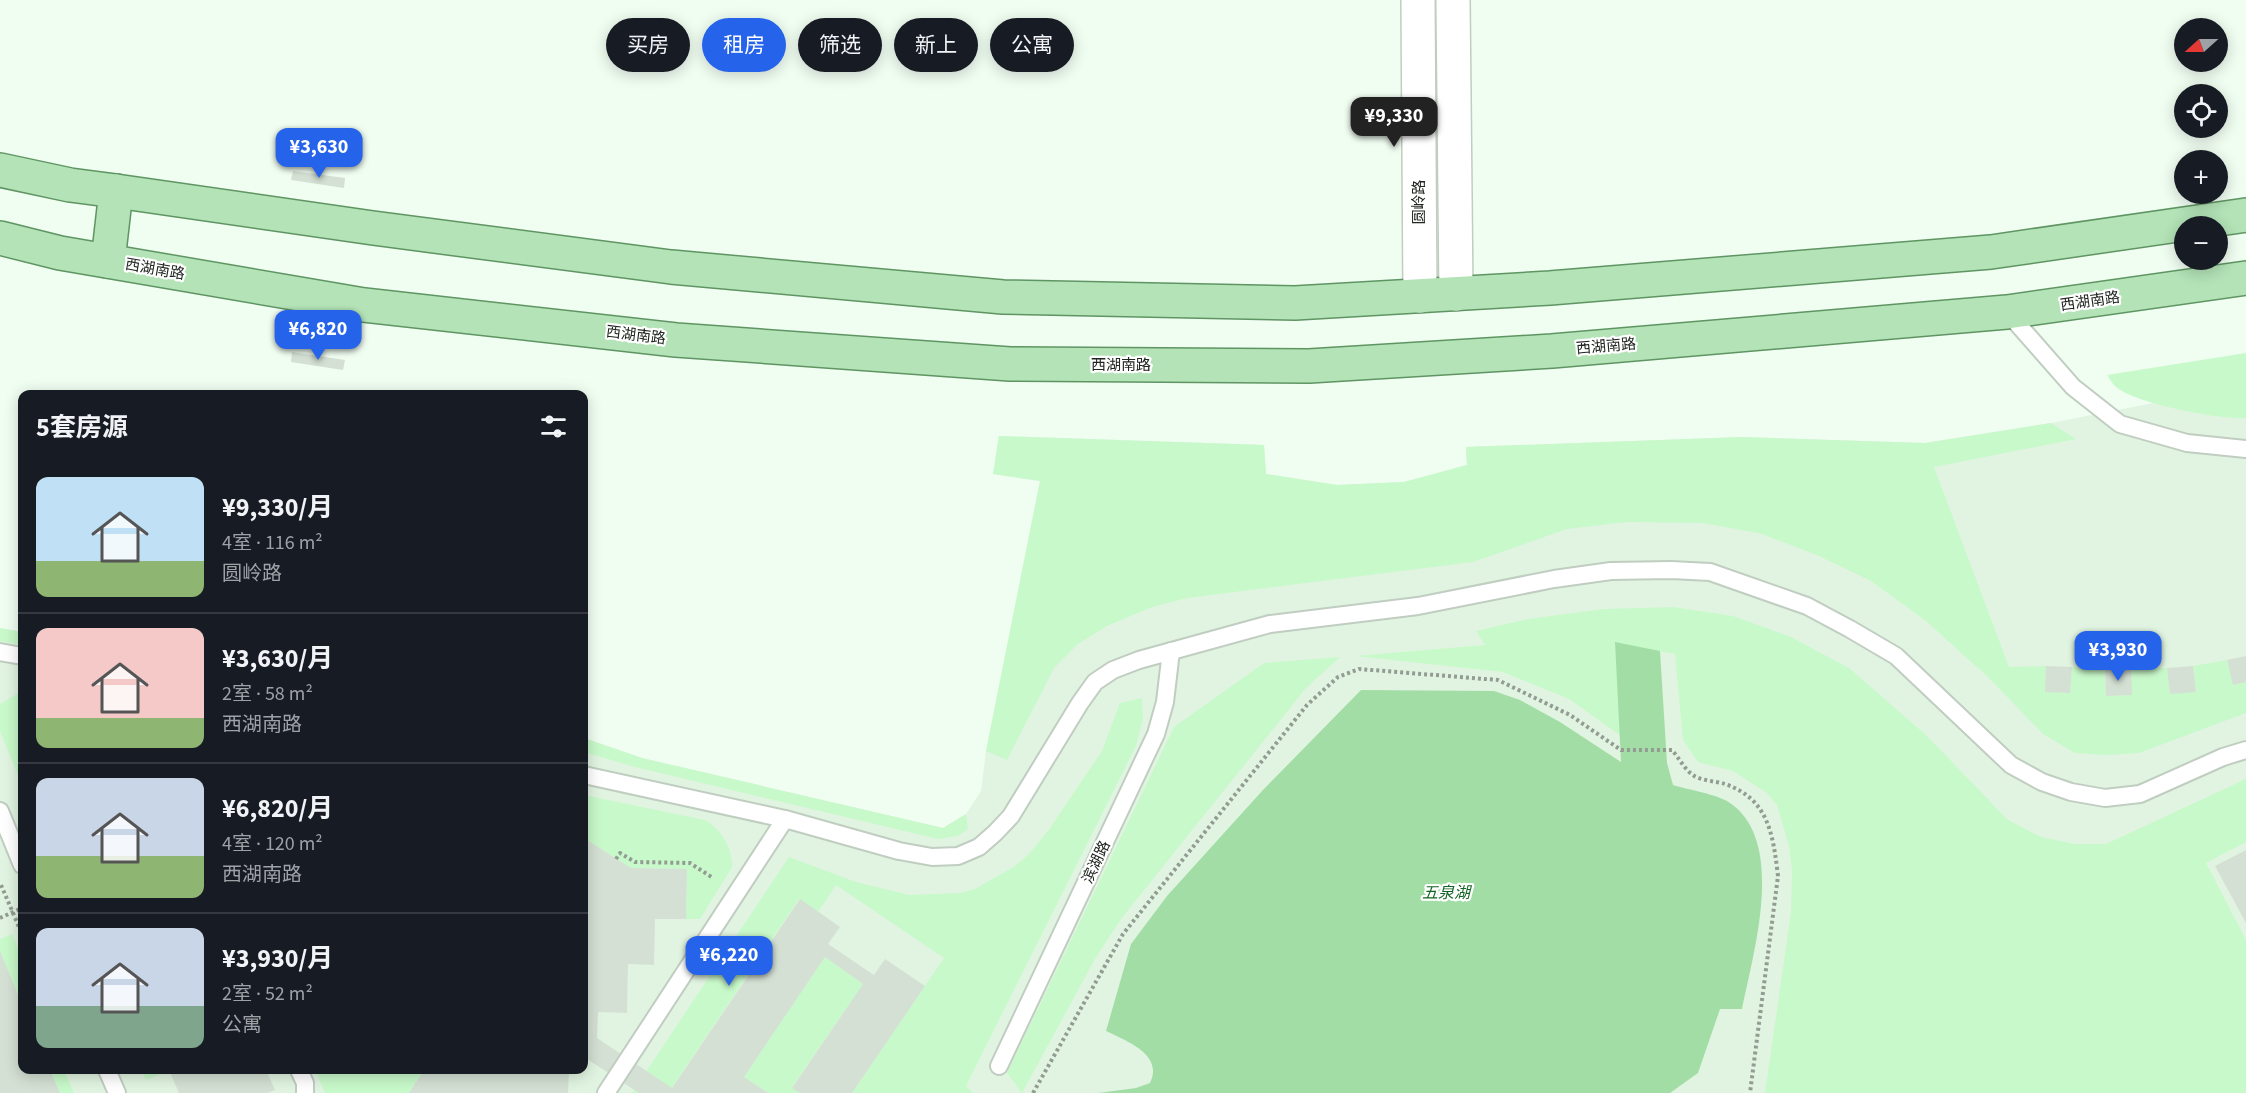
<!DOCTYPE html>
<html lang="zh">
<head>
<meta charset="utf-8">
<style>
  :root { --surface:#171b24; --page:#20242c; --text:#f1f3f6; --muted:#9ea1a6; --line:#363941; --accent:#2563eb }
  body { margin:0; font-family:"Source Sans 3","Noto Sans SC",sans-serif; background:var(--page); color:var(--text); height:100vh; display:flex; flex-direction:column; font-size:22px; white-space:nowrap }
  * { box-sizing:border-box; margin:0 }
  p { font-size:20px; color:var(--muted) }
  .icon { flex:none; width:33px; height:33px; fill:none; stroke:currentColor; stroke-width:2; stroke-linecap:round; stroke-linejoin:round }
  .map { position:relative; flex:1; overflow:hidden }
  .details { position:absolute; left:18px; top:390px; width:570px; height:684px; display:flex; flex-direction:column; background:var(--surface); border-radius:12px; box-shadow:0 3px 15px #0003 }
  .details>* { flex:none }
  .banner { position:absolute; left:606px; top:18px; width:570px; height:54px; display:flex; gap:12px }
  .needle { width:39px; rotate:249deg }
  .controls { position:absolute; left:2174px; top:18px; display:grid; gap:12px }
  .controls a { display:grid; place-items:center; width:54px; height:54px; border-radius:50%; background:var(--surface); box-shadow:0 3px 15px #0003; font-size:30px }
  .price { position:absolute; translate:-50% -51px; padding:0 14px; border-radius:12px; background:var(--accent); color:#fff; font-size:20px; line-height:39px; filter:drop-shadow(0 2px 3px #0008) }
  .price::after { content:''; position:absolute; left:50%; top:36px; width:18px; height:14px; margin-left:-9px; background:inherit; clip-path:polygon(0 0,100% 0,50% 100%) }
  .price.active { background:#222; color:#fff }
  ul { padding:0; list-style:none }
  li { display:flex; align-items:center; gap:18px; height:150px; padding:0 18px }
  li+li { border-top:2px solid var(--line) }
  li span { display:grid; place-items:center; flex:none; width:168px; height:120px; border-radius:12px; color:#555 }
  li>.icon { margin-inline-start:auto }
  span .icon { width:72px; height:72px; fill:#fffc; stroke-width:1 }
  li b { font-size:26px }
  h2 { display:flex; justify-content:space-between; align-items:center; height:72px; padding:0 18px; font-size:26px }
  .pill { padding:0 21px; border-radius:27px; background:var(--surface); box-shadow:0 3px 15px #0003; font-size:21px; line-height:54px }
  .pill.active { background:var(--accent); color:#fff }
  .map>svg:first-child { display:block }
</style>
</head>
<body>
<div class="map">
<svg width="2246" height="1093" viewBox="0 0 2246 1093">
  <rect width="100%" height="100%" fill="#f0fdf1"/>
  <!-- built -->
  <polygon fill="#e1f4e1" points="2246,385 2246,1093 0,1093 0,628 22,632 22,1070 584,1070 584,738 642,758 943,828 966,814 981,791 986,751 1040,481 993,474 999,436 1264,445 1266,474 1337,485 1404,482 1467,465 1466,447 1742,437 1925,443 2051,423"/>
  <!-- green -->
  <g fill="#c8f9ca">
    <path d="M2246,353V418C2221,420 2132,403 2115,386C2112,383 2109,378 2107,375Z"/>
    <polygon points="2051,423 2076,439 1934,467 2009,667 2046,666 2045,691 2070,693 2072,667 2105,670 2106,696 2131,695 2131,669 2167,668 2170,694 2196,691 2193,666 2227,660 2233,685 2246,682 2246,713 2139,753 2107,755 2075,753 2043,734 1989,678 1926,621 1871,581 1817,555 1759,533 1702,523 1627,522 1567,529 1473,562 1187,598 1152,607 1107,626 1078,644 1054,668 1007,760 986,751 1040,481 993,474 999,436 1264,445 1266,474 1337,485 1404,482 1467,465 1466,447 1742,437 1925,443"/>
    <polygon points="1673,607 1733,616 1791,637 1849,668 1926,735 2008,820 2041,837 2075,844 2106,844 2246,779 2246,842 2206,863 2246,940 2246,1093 1765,1093 1791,912 1792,870 1789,846 1777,805 1767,793 1733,771 1698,762 1683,740 1675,654 1615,643 1621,736 1569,699 1503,672 1355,656 1485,645 1476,631 1528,619 1604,609"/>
    <polygon points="0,628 22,632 22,645 0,641"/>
    <polygon points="1340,657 1306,688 1121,919 1095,959 1022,1093 1007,1073 1174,727 1264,663"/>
    <polygon points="22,691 22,713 20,714 22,720 22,785 0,731 0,704"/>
    <polygon points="1142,698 1143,718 1136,746 966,1086 973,1093 852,1093 944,958 836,885 818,912 799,899 668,1093 632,1093 789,857 856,882 909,895 960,893 975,889 1015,866 1029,854 1050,828 1102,751 1120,703"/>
    <polygon points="584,738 642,758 943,828 966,814 968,829 958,836 938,839 635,767 584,752"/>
    <path d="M584,795L705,820C721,829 733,849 732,867L700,919H686L687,869L631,868L584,838Z"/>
    <polygon points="12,934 22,958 22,1004 0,951 0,939"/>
    <polygon points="825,957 863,984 792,1087 800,1093 768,1093 744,1077"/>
    <polygon points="50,1070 64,1070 74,1093 60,1093"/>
    <polygon points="141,1070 169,1070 146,1080"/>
    <polygon points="318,1070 424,1070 409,1093 325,1093 316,1072"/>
  </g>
  <!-- water -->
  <path fill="#a3dda6" d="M1615,642L1660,651L1667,763L1673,785C1689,790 1717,794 1730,803C1787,842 1753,953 1742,1009H1720L1698,1073L1670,1093H1098L1136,1088L1150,1083C1164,1054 1126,1041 1106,1031L1131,944L1167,896L1262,791L1361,690L1494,691L1520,700L1560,722L1621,762Z"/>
  <!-- building -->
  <g fill="#d4e0d4">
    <polygon points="293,171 345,178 344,188 291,180"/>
    <polygon points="292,352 345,360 343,370 291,362"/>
    <polygon points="2246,656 2246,682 2233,685 2227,660"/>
    <polygon points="2046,666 2072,667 2070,693 2045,692"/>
    <polygon points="2193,666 2196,692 2170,694 2167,668"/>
    <polygon points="2131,669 2132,695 2106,696 2105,670"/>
    <polygon points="584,838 631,868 687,869 686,919 655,919 654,965 628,964 627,1013 598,1012 597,1038 672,1088 800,899 840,927 828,944 874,975 885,959 925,986 852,1093 800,1093 792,1088 863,984 825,957 744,1077 768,1093 639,1093 584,1057"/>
    <polygon points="2246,850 2246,923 2215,866"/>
    <polygon points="0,951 22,1004 22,1070 50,1070 60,1093 0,1093"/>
    <polygon points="169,1070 266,1070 275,1090 267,1093 179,1093"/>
    <polygon points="424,1070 569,1070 568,1093 409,1093"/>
  </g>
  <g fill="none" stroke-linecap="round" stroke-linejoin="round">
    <!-- service casing -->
    <g stroke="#c0cdc1" stroke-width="20">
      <g id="service">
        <polyline points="2007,312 2073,387 2120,424 2187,443 2246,449"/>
        <polyline points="0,652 22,656"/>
        <polyline points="584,775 785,819 899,851 932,857 958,856 979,847 995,833 1011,816 1080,703 1095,682 1113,670 1139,660 1270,624 1418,606 1554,579 1611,571 1671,570 1710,572 1807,606 1850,629 1896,656 2011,765 2042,782 2071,792 2105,798 2140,794 2223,757 2246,750"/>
        <polyline points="0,811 22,865"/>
        <polyline points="999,1066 1156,734 1165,702 1171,651"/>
        <polyline points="107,1070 117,1093"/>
        <polyline points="299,1070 305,1083 305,1093"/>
        <polyline points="606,1093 785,819"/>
      </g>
    </g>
    <!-- tertiary casing -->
    <g stroke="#c0cdc1" stroke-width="36">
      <g id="tertiary">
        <polyline points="1418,0 1420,296"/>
        <polyline points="1453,0 1456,294"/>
      </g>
    </g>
    <!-- primary casing -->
    <g stroke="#5f9563" stroke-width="36">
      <g id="primary">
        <polyline points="0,170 70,185 116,191 373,228 671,267 1003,297 1295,303 1550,288 1991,252 2246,215"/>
        <polyline points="0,238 60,253 364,305 676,340 1010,364 1309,366 1552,351 2007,312 2246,278"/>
        <polyline points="108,261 116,191"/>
      </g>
    </g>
    <!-- path -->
    <g stroke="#939c93" stroke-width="4" stroke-dasharray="3 3" stroke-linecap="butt">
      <polyline points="616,859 620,853 635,862 690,863 713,878"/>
      <polyline points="1,885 22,934"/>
      <polyline points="0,918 22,908"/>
      <path d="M1033,1093L1123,934L1307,705L1338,677L1359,669L1498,680L1570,715L1621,750H1672C1679,758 1685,770 1693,775C1701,781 1716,781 1725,784C1769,799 1773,835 1778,876L1750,1093"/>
    </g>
    <!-- service -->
    <use href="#service" stroke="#fff" stroke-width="16"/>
    <!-- tertiary -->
    <use href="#tertiary" stroke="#fff" stroke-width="33"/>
    <!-- primary -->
    <use href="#primary" stroke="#b3e3b7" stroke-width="33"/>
  </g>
  <g text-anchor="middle" stroke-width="4.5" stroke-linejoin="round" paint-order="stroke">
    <!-- street labels -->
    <g font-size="15" fill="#202520" stroke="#fff">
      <text transform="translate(1419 202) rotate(-90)" y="5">圆岭路</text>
      <text transform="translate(155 269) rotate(10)" y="5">西湖南路</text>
      <text transform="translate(2090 301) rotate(-8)" y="5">西湖南路</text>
      <text transform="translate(636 335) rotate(7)" y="5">西湖南路</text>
      <text transform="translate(1606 346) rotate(-5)" y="5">西湖南路</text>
      <text x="1121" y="370">西湖南路</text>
      <text transform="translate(1096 862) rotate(-65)" y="5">滨湖路</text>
    </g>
    <!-- water labels -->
    <g font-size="16" font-style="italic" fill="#136523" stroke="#fff">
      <text x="1446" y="898">五泉湖</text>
    </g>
  </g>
</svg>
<div class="controls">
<a><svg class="needle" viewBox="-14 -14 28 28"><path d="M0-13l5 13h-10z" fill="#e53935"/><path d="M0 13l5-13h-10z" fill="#9ea1a6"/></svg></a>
<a><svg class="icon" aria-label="locate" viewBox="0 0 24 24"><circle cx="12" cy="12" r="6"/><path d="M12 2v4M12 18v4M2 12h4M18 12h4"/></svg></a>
<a>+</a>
<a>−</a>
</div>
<b class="price active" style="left:1394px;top:148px">¥9,330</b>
<b class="price" style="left:319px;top:179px">¥3,630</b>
<b class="price" style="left:318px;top:361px">¥6,820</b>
<b class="price" style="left:2118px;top:682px">¥3,930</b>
<b class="price" style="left:729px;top:987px">¥6,220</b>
<div class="banner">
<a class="pill">买房</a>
<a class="pill active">租房</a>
<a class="pill">筛选</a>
<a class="pill">新上</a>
<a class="pill">公寓</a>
</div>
<section class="details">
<h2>5套房源<svg class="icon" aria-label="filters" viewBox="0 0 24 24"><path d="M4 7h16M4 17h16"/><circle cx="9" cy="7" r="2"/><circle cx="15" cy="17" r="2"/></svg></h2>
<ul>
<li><span style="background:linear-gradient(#bfe0f5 70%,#8fb573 0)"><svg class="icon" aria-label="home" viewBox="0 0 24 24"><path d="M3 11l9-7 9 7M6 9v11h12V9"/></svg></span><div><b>¥9,330/月</b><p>4室 · 116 m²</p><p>圆岭路</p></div></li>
<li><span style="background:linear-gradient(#f6c9c9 75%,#8fb573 0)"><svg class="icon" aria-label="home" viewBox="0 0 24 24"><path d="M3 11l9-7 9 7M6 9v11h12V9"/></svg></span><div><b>¥3,630/月</b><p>2室 · 58 m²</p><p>西湖南路</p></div></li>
<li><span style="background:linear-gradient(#c9d6e8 65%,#8fb573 0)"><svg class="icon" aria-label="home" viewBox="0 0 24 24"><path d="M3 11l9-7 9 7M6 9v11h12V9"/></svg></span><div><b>¥6,820/月</b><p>4室 · 120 m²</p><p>西湖南路</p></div></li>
<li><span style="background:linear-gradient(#c9d6e8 65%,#7fa58c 0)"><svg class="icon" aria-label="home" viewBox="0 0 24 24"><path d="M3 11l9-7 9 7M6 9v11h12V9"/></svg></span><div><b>¥3,930/月</b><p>2室 · 52 m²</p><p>公寓</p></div></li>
</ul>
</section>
</div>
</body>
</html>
